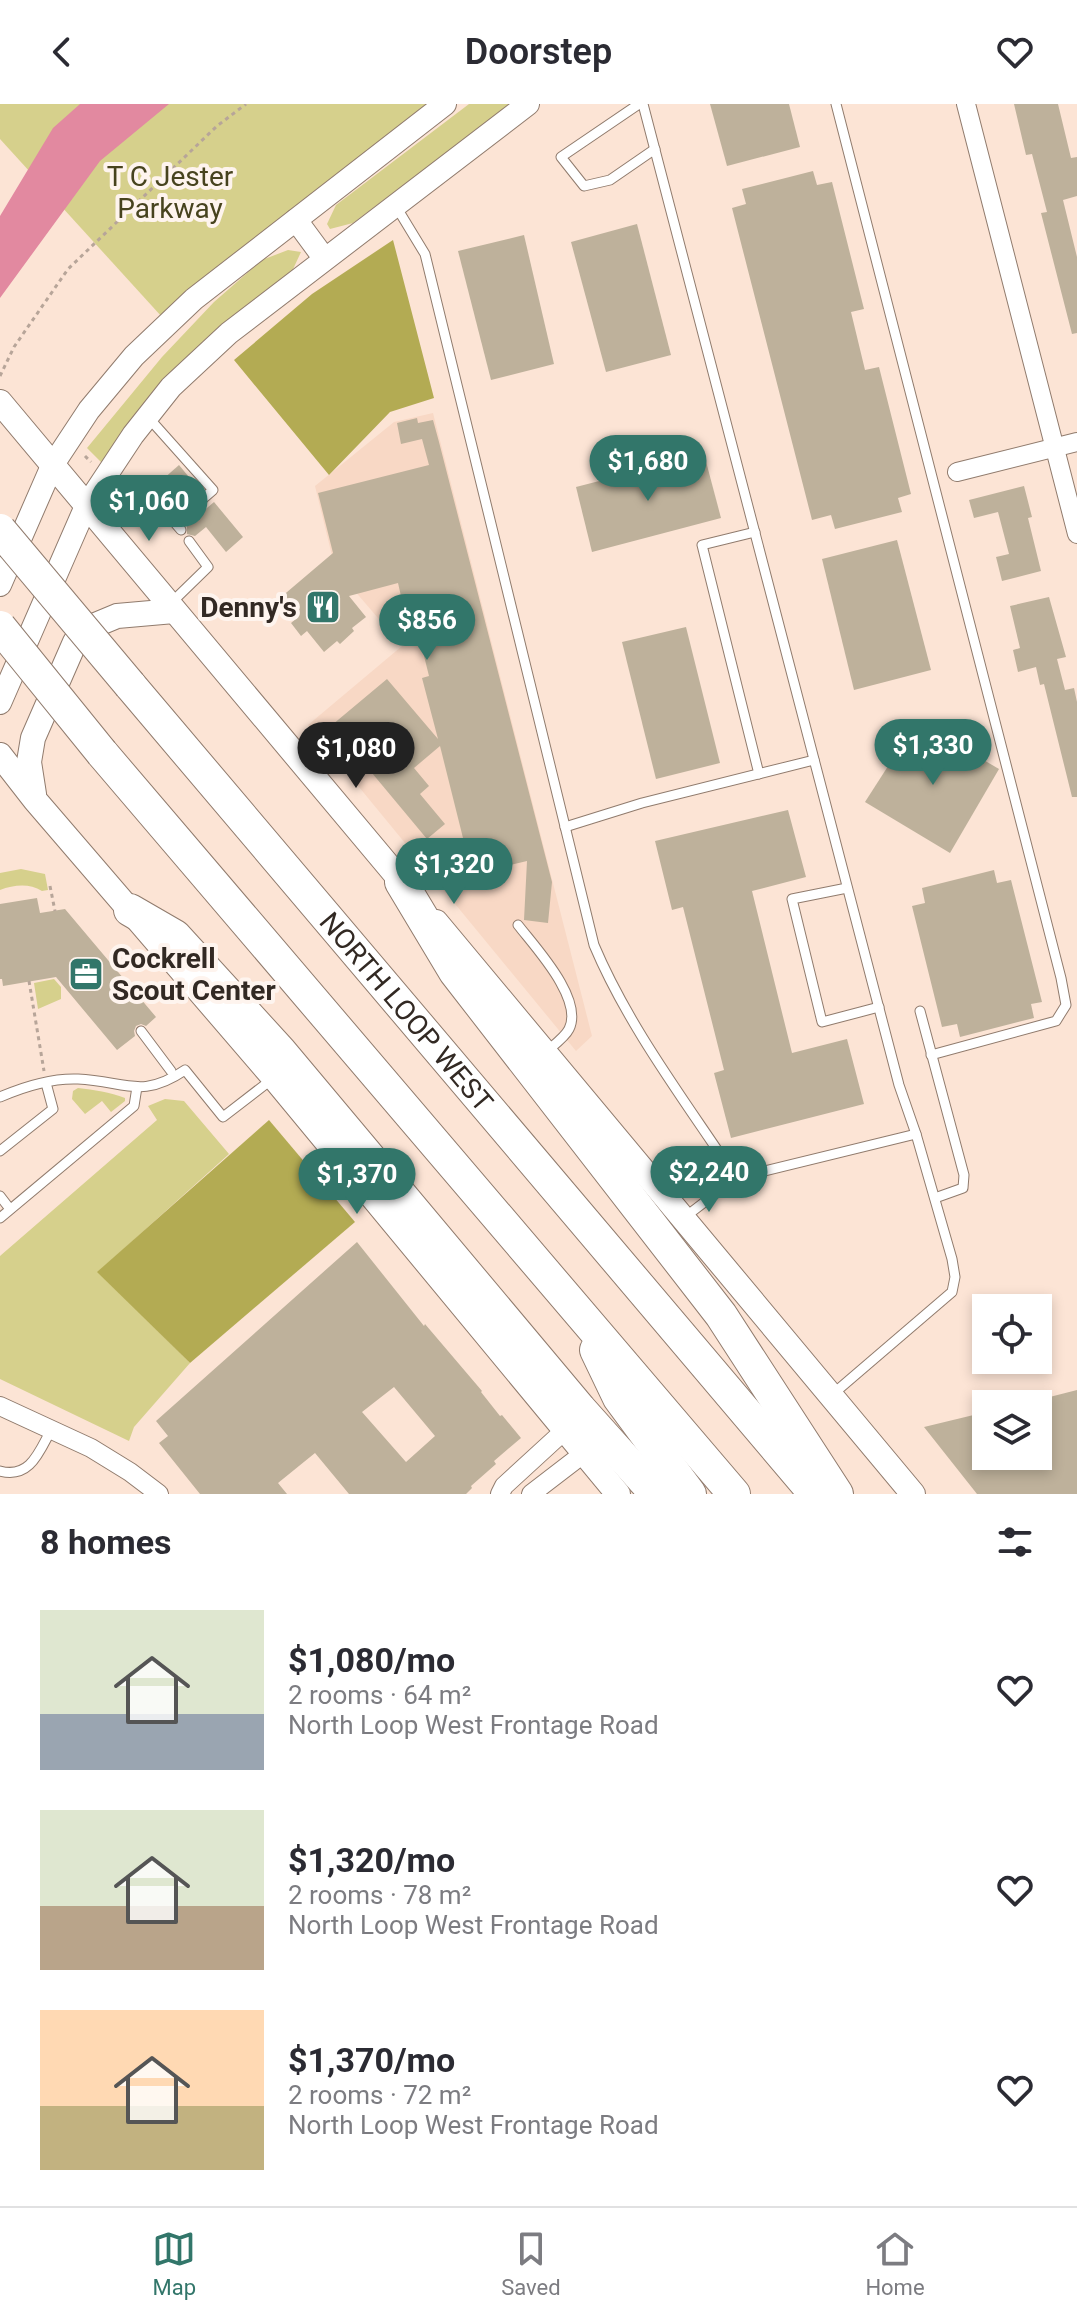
<!DOCTYPE html>
<html lang="en">
<head>
<meta charset="utf-8">
<style>
  :root { --surface:#fff; --page:#f7f7f7; --text:#2b2b33; --muted:#7c7c81; --line:#e1e1e2; --accent:#32766a }
  body { margin:0; font-family:Roboto,sans-serif; background:var(--page); color:var(--text); height:100vh; display:flex; flex-direction:column; font-size:30px; white-space:nowrap }
  * { box-sizing:border-box; margin:0 }
  p { font-size:26px; color:var(--muted) }
  .icon { flex:none; width:44px; height:44px; fill:none; stroke:currentColor; stroke-width:2; stroke-linecap:round; stroke-linejoin:round }
  .map { position:relative; height:1390px; overflow:hidden }
  .sheet { display:flex; flex-direction:column; background:var(--surface); flex:1 }
  .sheet>* { flex:none }
  .tools { position:absolute; left:972px; top:1190px; display:grid; gap:16px }
  .tools a { display:grid; place-items:center; width:80px; height:80px; border-radius:0px; background:var(--surface); box-shadow:0 4px 12px #0003; font-size:40px }
  .price { position:absolute; translate:-50% -68px; padding:0 18px; border-radius:28px; background:var(--accent); color:#fff; font-size:26px; line-height:52px; filter:drop-shadow(0 2px 4px #0008) }
  .price::after { content:''; position:absolute; left:50%; top:48px; width:24px; height:18px; margin-left:-12px; background:inherit; clip-path:polygon(0 0,100% 0,50% 100%) }
  .price.on { background:#222; color:#fff }
  ul { padding:0; list-style:none }
  li { display:flex; align-items:center; gap:24px; height:200px; padding:0 40px }
  li span { display:grid; place-items:center; flex:none; width:224px; height:160px; border-radius:0px; color:#555 }
  li>.icon { margin-inline-start:auto }
  span .icon { width:96px; height:96px; fill:#fffc; stroke-width:1 }
  li b { font-size:34px }
  h2 { display:flex; justify-content:space-between; align-items:center; height:96px; padding:0 40px; font-size:34px }
  header { display:flex; justify-content:space-between; align-items:center; height:104px; padding:0 40px; background:var(--surface); font-size:36px; font-weight:600 }
  .tab-bar { display:flex; justify-content:space-around; align-items:center; height:112px; border-top:2px solid var(--line); background:var(--surface); font-size:22px; color:var(--muted) }
  .tab-bar a { display:grid; justify-items:center; gap:4px }
  .tab-bar .on { color:var(--accent) }
  .map>svg:first-child { display:block }
</style>
</head>
<body>
<header><svg class="icon" aria-label="back" viewBox="0 0 24 24"><path d="M15 5l-7 7 7 7"/></svg>Doorstep<svg class="icon" aria-label="heart" viewBox="0 0 24 24"><path d="M12 20l-8-8c-3-5 5-10 8-4 3-6 11-1 8 4z"/></svg></header>
<div class="map">
<svg width="1077" height="1390" viewBox="0 0 1077 1390">
  <rect width="100%" height="100%" fill="#fce4d5"/>
  <!-- built -->
  <polygon fill="#f8d8c5" points="433,309 592,932 576,947 308,621 402,542 335,464 315,382 394,318"/>
  <!-- green -->
  <g fill="#d6d08c">
    <polygon points="0,0 433,0 162,213 0,35"/>
    <polygon points="469,0 511,0 353,119 330,125 327,120 336,101"/>
    <polygon points="288,146 301,148 288,176 164,277 123,326 102,359 87,344 162,253 214,198 262,156"/>
    <path d="M21,765L45,770L48,786L42,787C29,779 14,781 0,786V769Z"/>
    <polygon points="54,875 61,883 61,895 38,905 34,879"/>
    <path d="M78,984C94,986 110,988 125,994V997L111,1008L102,997L85,1010L72,995L73,987Z"/>
    <polygon points="165,995 184,997 229,1050 98,1168 190,1259 134,1323 129,1337 0,1275 0,1152 157,1016 148,1002"/>
  </g>
  <!-- forest -->
  <g fill="#b3ab53">
    <polygon points="393,136 434,294 390,308 329,371 234,256 312,190"/>
    <polygon points="269,1016 355,1118 190,1259 97,1168"/>
  </g>
  <!-- water -->
  <polygon fill="#e289a0" points="80,0 169,0 100,57 0,194 0,112 53,24"/>
  <!-- building -->
  <g fill="#beb19b" fill-rule="evenodd">
    <polygon points="710,0 789,0 800,43 727,62"/>
    <polygon points="1014,0 1058,0 1071,54 1077,53 1077,92 1063,96 1077,153 1077,229 1072,230 1041,109 1047,108 1032,50 1026,51"/>
    <polygon points="813,67 817,81 832,78 864,205 851,208 865,266 879,263 911,390 898,394 902,408 835,425 831,411 812,416 732,104 746,100 742,85"/>
    <polygon points="637,120 671,251 606,268 571,138"/>
    <polygon points="524,131 554,260 491,276 458,147"/>
    <polygon points="417,314 418,319 433,316 439,338 552,778 548,819 524,816 527,757 472,770 440,642 414,664 429,682 420,690 445,720 427,735 332,621 387,575 438,635 422,574 429,572 414,512 406,514 398,479 349,492 366,513 352,524 354,527 340,540 337,537 324,548 307,527 301,532 291,519 297,514 280,494 333,449 318,389 429,361 422,335 401,340 397,319"/>
    <polygon points="704,350 721,414 592,448 576,383"/>
    <polygon points="179,361 193,378 177,392 162,376"/>
    <polygon points="1024,382 1032,413 1028,414 1041,467 1002,477 996,453 1009,450 998,408 974,414 969,396"/>
    <polygon points="214,398 243,433 226,448 206,423 195,432 187,430 187,421"/>
    <polygon points="897,436 931,566 854,586 822,455"/>
    <polygon points="1049,493 1066,553 1057,555 1065,586 1074,584 1077,598 1077,693 1072,693 1044,580 1040,581 1036,563 1018,568 1013,546 1020,544 1010,502"/>
    <polygon points="686,523 720,659 656,675 622,538"/>
    <polygon points="917,617 999,665 950,749 865,698"/>
    <polygon points="788,706 806,773 752,787 792,949 847,935 864,1000 731,1034 714,969 724,966 683,803 672,806 655,737"/>
    <polygon points="994,766 997,779 1011,776 1042,898 1031,900 1034,914 960,933 957,920 942,923 912,802 925,799 922,784"/>
    <polygon points="37,794 40,809 65,805 156,913 146,922 141,920 136,922 134,927 135,932 117,946 56,873 3,882 2,875 0,875 0,800"/>
    <path d="M357,1138L424,1222L425,1220L482,1287L481,1288L500,1312L502,1311L521,1334L494,1357L496,1360L471,1382L472,1384L466,1390H349L315,1349L278,1379L287,1390H200L159,1339L168,1332L156,1317ZM394,1283L435,1332L406,1358L362,1308Z"/>
    <polygon points="1077,1286 1077,1390 977,1390 924,1323 986,1308 986,1352 1038,1352 1038,1296"/>
  </g>
  <g fill="none" stroke-linecap="round" stroke-linejoin="round">
    <!-- service casing -->
    <g stroke="#907b6d" stroke-width="11">
      <g id="service">
        <polyline points="639,0 561,53 584,82 610,76 655,45"/>
        <polyline points="643,0 899,981 916,1030 952,1155 955,1173 952,1188 833,1290"/>
        <polyline points="836,0 1061,874 1066,901 1056,917 931,951"/>
        <path d="M397,104L425,150L594,841C629,924 686,998 736,1074"/>
        <polyline points="147,312 213,386 175,419 181,426"/>
        <polyline points="755,428 702,441 759,670"/>
        <polyline points="170,500 208,463 189,437"/>
        <polyline points="565,723 642,699 814,656"/>
        <polyline points="847,784 792,795 822,918 879,903"/>
        <path d="M518,821C535,843 584,895 569,925C565,933 554,941 547,947"/>
        <polyline points="920,907 964,1071 963,1084 935,1094"/>
        <polyline points="141,927 171,967"/>
        <path d="M0,993C23,983 53,974 78,975C125,977 141,996 185,966L223,1013L271,976"/>
        <polyline points="0,1047 53,1005 46,979"/>
        <polyline points="0,1092 10,1105"/>
        <polyline points="685,1113 736,1074 916,1030"/>
        <polyline points="0,1114 134,1002 137,983"/>
        <path d="M0,1367C30,1375 39,1348 51,1326"/>
      </g>
    </g>
    <!-- minor casing -->
    <g stroke="#907b6d" stroke-width="20">
      <g id="minor">
        <polyline points="966,0 1077,430"/>
        <polyline points="957,368 1077,338"/>
        <polyline points="0,1302 91,1344 130,1368 159,1390"/>
        <polyline points="500,1390 504,1382 564,1327"/>
        <polyline points="531,1390 583,1350"/>
      </g>
    </g>
    <!-- tertiary casing -->
    <g stroke="#907b6d" stroke-width="24">
      <g id="tertiary">
        <polyline points="296,116 324,154"/>
        <polyline points="0,481 52,362 89,306 134,252 194,195 445,0"/>
        <polyline points="0,599 86,402 133,331 171,283 229,229 528,0"/>
      </g>
    </g>
    <!-- secondary casing -->
    <g stroke="#907b6d" stroke-width="26">
      <g id="secondary">
        <polyline points="0,298 412,790"/>
        <polyline points="0,651 35,696 274,974 618,1390"/>
        <polyline points="34,690 29,658 33,634 75,538 93,522 117,512 174,507"/>
        <polyline points="436,818 913,1390"/>
      </g>
    </g>
    <!-- motorway casing -->
    <g stroke="#907b6d" stroke-width="34">
      <g id="motorway">
        <path id="s1" d="M130,581L815,1390"/>
        <polyline points="102,649 734,1390"/>
        <polyline points="401,778 455,868 721,1211 837,1390"/>
        <polyline points="130,806 175,832 280,947 580,1305 656,1390"/>
        <polyline points="596,1246 619,1294 690,1390"/>
      </g>
    </g>
    <!-- path -->
    <g stroke="#b7a599" stroke-width="3" stroke-dasharray="4 4" stroke-linecap="butt">
      <polyline points="0,272 14,243 68,165 217,22 246,0"/>
      <polyline points="85,352 91,358"/>
      <polyline points="50,782 55,807"/>
      <polyline points="29,877 44,967"/>
    </g>
    <!-- service -->
    <use href="#service" stroke="#fff" stroke-width="9"/>
    <!-- minor -->
    <use href="#minor" stroke="#fff" stroke-width="18"/>
    <!-- tertiary -->
    <use href="#tertiary" stroke="#fff" stroke-width="22"/>
    <!-- secondary -->
    <use href="#secondary" stroke="#fff" stroke-width="24"/>
    <!-- motorway -->
    <use href="#motorway" stroke="#fff" stroke-width="32"/>
    <!-- motorway-bridge casing -->
    <g stroke="#907b6d" stroke-width="34" stroke-linecap="butt">
      <g id="motorway-bridge">
        <polyline points="0,426 130,581"/>
        <polyline points="0,523 102,649"/>
      </g>
    </g>
    <!-- motorway-bridge -->
    <use href="#motorway-bridge" stroke="#fff" stroke-width="32"/>
  </g>
  <!-- icons -->
  <defs>
    <g id="restaurant-square" transform="scale(1.8)"><rect x="-9" y="-9" width="18" height="18" rx="4" fill="#32766a" stroke="#fef4ee"/><path d="M-5-6h1v4h1v-4h1v4h1v-4h1v5L-1.5 .5V6h-2V.5L-5-1ZM5-6V6H3V1.5H1.5Q1.5-4 5-6Z" fill="#fff"/></g>
    <g id="office-square" transform="scale(1.8)"><rect x="-9" y="-9" width="18" height="18" rx="4" fill="#32766a" stroke="#fef4ee"/><path d="M-6-3h4V-5.5h4V-3h4V5H-6ZM-1-4.5V-3h2v-1.5ZM-6 0V1H6V0Z" fill="#fff"/></g>
  </defs>
  <g fill-rule="evenodd">
    <use href="#restaurant-square" x="323" y="503"/>
    <use href="#office-square" x="86" y="870"/>
  </g>
  <g text-anchor="middle" stroke-width="8" stroke-linejoin="round" paint-order="stroke">
    <!-- park labels -->
    <g font-size="28" fill="#47431e" stroke="#fef4ee">
      <text x="170" y="82">T C Jester<tspan x="170" dy="32">Parkway</tspan></text>
    </g>
    <!-- poi labels -->
    <g font-size="28" font-weight="bold" fill="#322923" stroke="#fef4ee" text-anchor="end">
      <text x="297" y="513">Denny's</text>
      <text x="112" y="864" text-anchor="start">Cockrell<tspan x="112" dy="32">Scout Center</tspan></text>
    </g>
    <!-- street labels -->
    <g font-size="28" fill="#322923" stroke="#fef4ee">
      <text dy="10" stroke="none"><textPath href="#s1" startOffset="428">NORTH LOOP WEST</textPath></text>
    </g>
  </g>
</svg>
<div class="tools">
<a><svg class="icon" aria-label="locate" viewBox="0 0 24 24"><circle cx="12" cy="12" r="6"/><path d="M12 2v4M12 18v4M2 12h4M18 12h4"/></svg></a>
<a><svg class="icon" aria-label="layers" viewBox="0 0 24 24"><path d="M12 4l9 5-9 5-9-5zM3 14l9 5 9-5"/></svg></a>
</div>
<b class="price" style="left:648px;top:399px">$1,680</b>
<b class="price" style="left:149px;top:439px">$1,060</b>
<b class="price" style="left:427px;top:558px">$856</b>
<b class="price" style="left:933px;top:683px">$1,330</b>
<b class="price on" style="left:356px;top:686px">$1,080</b>
<b class="price" style="left:454px;top:802px">$1,320</b>
<b class="price" style="left:709px;top:1110px">$2,240</b>
<b class="price" style="left:357px;top:1112px">$1,370</b>
</div>
<section class="sheet">
<h2>8 homes<svg class="icon" aria-label="filters" viewBox="0 0 24 24"><path d="M4 7h16M4 17h16"/><circle cx="9" cy="7" r="2"/><circle cx="15" cy="17" r="2"/></svg></h2>
<ul>
<li><span style="background:linear-gradient(#dfe7d0 65%,#9aa5b1 0)"><svg class="icon" aria-label="home" viewBox="0 0 24 24"><path d="M3 11l9-7 9 7M6 9v11h12V9"/></svg></span><div><b>$1,080/mo</b><p>2 rooms · 64 m²</p><p>North Loop West Frontage Road</p></div><svg class="icon" aria-label="heart" viewBox="0 0 24 24"><path d="M12 20l-8-8c-3-5 5-10 8-4 3-6 11-1 8 4z"/></svg></li>
<li><span style="background:linear-gradient(#dfe7d0 60%,#b9a48a 0)"><svg class="icon" aria-label="home" viewBox="0 0 24 24"><path d="M3 11l9-7 9 7M6 9v11h12V9"/></svg></span><div><b>$1,320/mo</b><p>2 rooms · 78 m²</p><p>North Loop West Frontage Road</p></div><svg class="icon" aria-label="heart" viewBox="0 0 24 24"><path d="M12 20l-8-8c-3-5 5-10 8-4 3-6 11-1 8 4z"/></svg></li>
<li><span style="background:linear-gradient(#ffd9b3 60%,#c2b280 0)"><svg class="icon" aria-label="home" viewBox="0 0 24 24"><path d="M3 11l9-7 9 7M6 9v11h12V9"/></svg></span><div><b>$1,370/mo</b><p>2 rooms · 72 m²</p><p>North Loop West Frontage Road</p></div><svg class="icon" aria-label="heart" viewBox="0 0 24 24"><path d="M12 20l-8-8c-3-5 5-10 8-4 3-6 11-1 8 4z"/></svg></li>
</ul>
</section>
<nav class="tab-bar">
<a class="on"><svg class="icon" aria-label="map" viewBox="0 0 24 24"><path d="M3 6l6-2 6 2 6-2v14l-6 2-6-2-6 2zM9 4v14M15 6v14"/></svg>Map</a>
<a><svg class="icon" aria-label="saved" viewBox="0 0 24 24"><path d="M7 4h10v16l-5-4-5 4z"/></svg>Saved</a>
<a><svg class="icon" aria-label="home" viewBox="0 0 24 24"><path d="M3 11l9-7 9 7M6 9v11h12V9"/></svg>Home</a>
</nav>
</body>
</html>
